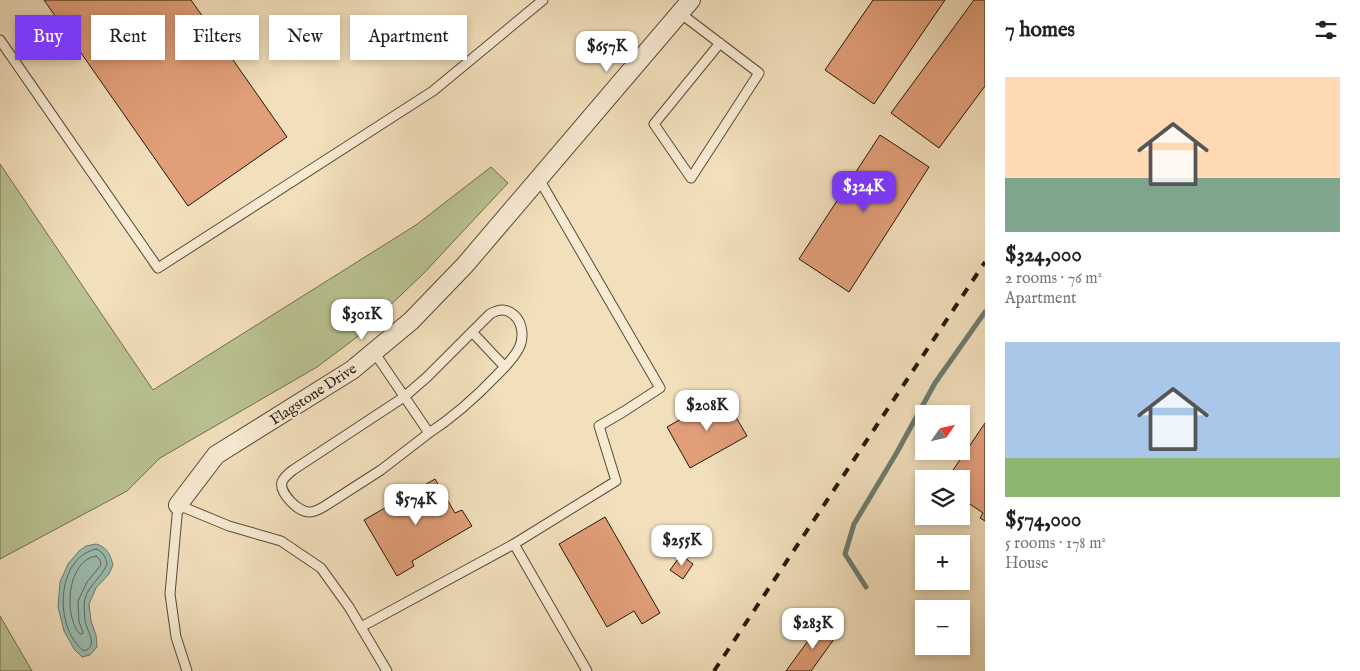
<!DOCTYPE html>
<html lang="en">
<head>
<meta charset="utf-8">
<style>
  :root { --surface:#fff; --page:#f2f2f2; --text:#222; --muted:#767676; --accent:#7c3aed }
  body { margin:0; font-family:"IM FELL English",serif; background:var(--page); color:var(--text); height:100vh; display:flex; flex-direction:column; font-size:19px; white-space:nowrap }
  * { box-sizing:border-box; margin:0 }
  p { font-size:16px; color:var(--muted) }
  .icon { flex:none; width:28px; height:28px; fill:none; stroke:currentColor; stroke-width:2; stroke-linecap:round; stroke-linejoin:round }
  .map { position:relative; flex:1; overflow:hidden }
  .side { display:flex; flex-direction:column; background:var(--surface); width:375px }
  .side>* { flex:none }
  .top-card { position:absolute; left:15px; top:15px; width:475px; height:45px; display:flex; gap:10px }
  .needle { width:32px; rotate:56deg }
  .buttons { position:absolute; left:915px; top:405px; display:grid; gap:10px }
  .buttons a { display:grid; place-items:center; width:55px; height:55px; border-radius:0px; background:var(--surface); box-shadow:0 2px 8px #0003; font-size:25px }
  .price { position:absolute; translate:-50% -42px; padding:0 11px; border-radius:10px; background:#fff; color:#222; font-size:16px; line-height:32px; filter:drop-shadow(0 1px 2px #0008) }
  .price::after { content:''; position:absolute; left:50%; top:30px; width:15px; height:11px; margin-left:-8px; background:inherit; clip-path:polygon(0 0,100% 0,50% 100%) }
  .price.on { background:var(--accent); color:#fff }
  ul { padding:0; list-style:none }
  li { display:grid; align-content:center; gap:10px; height:265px; padding:0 20px }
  li span { display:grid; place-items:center; height:155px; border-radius:0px; color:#555 }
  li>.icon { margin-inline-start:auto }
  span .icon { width:90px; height:90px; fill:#fffc; stroke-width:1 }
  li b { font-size:21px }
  h2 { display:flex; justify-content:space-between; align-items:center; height:60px; padding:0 20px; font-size:21px }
  .tag { padding:0 18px; border-radius:0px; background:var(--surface); box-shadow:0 2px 8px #0003; font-size:18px; line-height:45px }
  .tag.on { background:var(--accent); color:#fff }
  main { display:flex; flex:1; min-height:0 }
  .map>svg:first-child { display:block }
</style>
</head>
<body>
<main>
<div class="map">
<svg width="985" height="671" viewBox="0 0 985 671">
  <rect width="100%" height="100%" fill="#f2dfbc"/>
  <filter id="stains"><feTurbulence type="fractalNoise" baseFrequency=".004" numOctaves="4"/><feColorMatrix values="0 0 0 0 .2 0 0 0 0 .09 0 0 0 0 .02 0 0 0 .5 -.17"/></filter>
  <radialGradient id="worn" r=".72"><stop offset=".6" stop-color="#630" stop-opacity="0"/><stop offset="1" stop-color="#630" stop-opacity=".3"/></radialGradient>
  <!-- green -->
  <g fill="#bac291" stroke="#706d4c">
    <polygon points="0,164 153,390 416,225 491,167 508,183 424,273 357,337 317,367 160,458 127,491 0,559"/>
    <polygon points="0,616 32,671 0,671"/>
  </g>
  <!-- water -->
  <path fill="#9bbdb1" stroke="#6c7b6d" d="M96,544C107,547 110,554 113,565L109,574L96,588L89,604L91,621L96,635L97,647L90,655L82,657L74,649L64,631L58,607L60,582L68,564L79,551L86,546Z"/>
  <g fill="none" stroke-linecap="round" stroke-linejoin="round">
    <!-- shore -->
    <g stroke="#606a5c" stroke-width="1">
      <path d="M96,549C103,551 106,558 107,564C102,578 84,588 84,605C84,610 85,616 85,621C87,631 99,646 84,651C54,629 55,558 96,549Z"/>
      <path d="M96,556L100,560L101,565L87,582L78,601L79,622L83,632L82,634H80C63,616 67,560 96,556Z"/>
    </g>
    <!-- stream -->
    <polyline stroke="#6c7b6d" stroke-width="5" points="866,587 845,554 854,524 896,454 935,383 985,312"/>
  </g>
  <!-- building -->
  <g fill="#e19e79" stroke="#251807">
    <polygon points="44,0 191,0 287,137 188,206"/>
    <polygon points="873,0 945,0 874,104 825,70"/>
    <polygon points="974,0 985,0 985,86 939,148 891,113"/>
    <polygon points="880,135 929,167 849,292 799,259"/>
    <polygon points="723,395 747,436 690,468 667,427"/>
    <polygon points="985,423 985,521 980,518 983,513 961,498 961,479 947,479"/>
    <polygon points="435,479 455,513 462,510 472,526 412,561 414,566 397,576 364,520"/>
    <polygon points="605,517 660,613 642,624 634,611 607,627 559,544"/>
    <polygon points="681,555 693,564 683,579 670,570"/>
    <polygon points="821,623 837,635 811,671 786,671"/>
  </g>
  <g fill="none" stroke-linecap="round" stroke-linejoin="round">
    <!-- service casing -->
    <g stroke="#584a34" stroke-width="11">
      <g id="service">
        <polyline points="680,13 759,73 691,178 654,124 720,43"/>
        <polyline points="0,40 158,268 433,91 543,0"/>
        <polyline points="539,179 660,388 623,412 599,426 616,481 514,544 587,671"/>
        <polyline points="472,332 505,367"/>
        <path d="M374,352L429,433L381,470L325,506C320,509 315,512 310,512C299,513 279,493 282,482C284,477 289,473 293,470L404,397L427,377L490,314C499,309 506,308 514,315C523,323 524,338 519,348C514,358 505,367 497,375C476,397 455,416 429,433"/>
        <polyline points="361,627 514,544"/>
        <polyline points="187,671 176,637 170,594 178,505 229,526 281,541 321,568 349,607 387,671"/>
      </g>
    </g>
    <!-- minor casing -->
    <g stroke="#584a34" stroke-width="20">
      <polyline id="minor" points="178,505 216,455 352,370 411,321 465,265 691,0"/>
    </g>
    <!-- service -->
    <use href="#service" stroke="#f7ead3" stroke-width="9"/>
    <!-- minor -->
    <use href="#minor" stroke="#f7ead3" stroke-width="18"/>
    <!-- rail -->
    <polyline stroke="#251807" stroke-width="4" stroke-dasharray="9 9" stroke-linecap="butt" points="714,671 985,262"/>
  </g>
  <g text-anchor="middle" stroke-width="4" stroke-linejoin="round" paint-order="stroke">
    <!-- street labels -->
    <g font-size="15" fill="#251807" stroke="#f7ead3">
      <text transform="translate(313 394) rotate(-33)" y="5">Flagstone Drive</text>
    </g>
  </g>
  <rect width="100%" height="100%" filter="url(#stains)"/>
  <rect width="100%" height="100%" fill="url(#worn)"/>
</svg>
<div class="buttons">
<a><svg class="needle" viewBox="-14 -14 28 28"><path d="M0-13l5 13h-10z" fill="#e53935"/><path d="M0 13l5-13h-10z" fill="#767676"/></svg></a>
<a><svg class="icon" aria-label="layers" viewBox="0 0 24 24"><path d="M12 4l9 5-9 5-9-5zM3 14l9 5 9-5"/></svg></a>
<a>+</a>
<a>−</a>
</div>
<b class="price" style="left:607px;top:73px">$657K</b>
<b class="price on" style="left:864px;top:213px">$324K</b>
<b class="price" style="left:362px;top:341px">$301K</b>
<b class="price" style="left:707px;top:432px">$208K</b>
<b class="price" style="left:416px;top:526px">$574K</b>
<b class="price" style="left:682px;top:567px">$255K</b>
<b class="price" style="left:813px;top:650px">$283K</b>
<div class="top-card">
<a class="tag on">Buy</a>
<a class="tag">Rent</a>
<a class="tag">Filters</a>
<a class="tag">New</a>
<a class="tag">Apartment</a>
</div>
</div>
<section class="side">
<h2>7 homes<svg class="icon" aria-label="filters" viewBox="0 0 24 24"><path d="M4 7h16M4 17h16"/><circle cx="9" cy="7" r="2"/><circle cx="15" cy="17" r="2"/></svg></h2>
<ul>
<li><span style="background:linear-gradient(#ffd9b3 65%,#7fa58c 0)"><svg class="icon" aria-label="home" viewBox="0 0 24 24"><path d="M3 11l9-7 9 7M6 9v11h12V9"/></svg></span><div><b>$324,000</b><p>2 rooms · 76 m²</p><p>Apartment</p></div></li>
<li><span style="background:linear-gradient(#a9c7e8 75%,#8fb573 0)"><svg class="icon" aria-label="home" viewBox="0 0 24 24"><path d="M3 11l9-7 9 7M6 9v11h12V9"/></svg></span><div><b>$574,000</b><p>5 rooms · 178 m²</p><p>House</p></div></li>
</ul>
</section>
</main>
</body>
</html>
